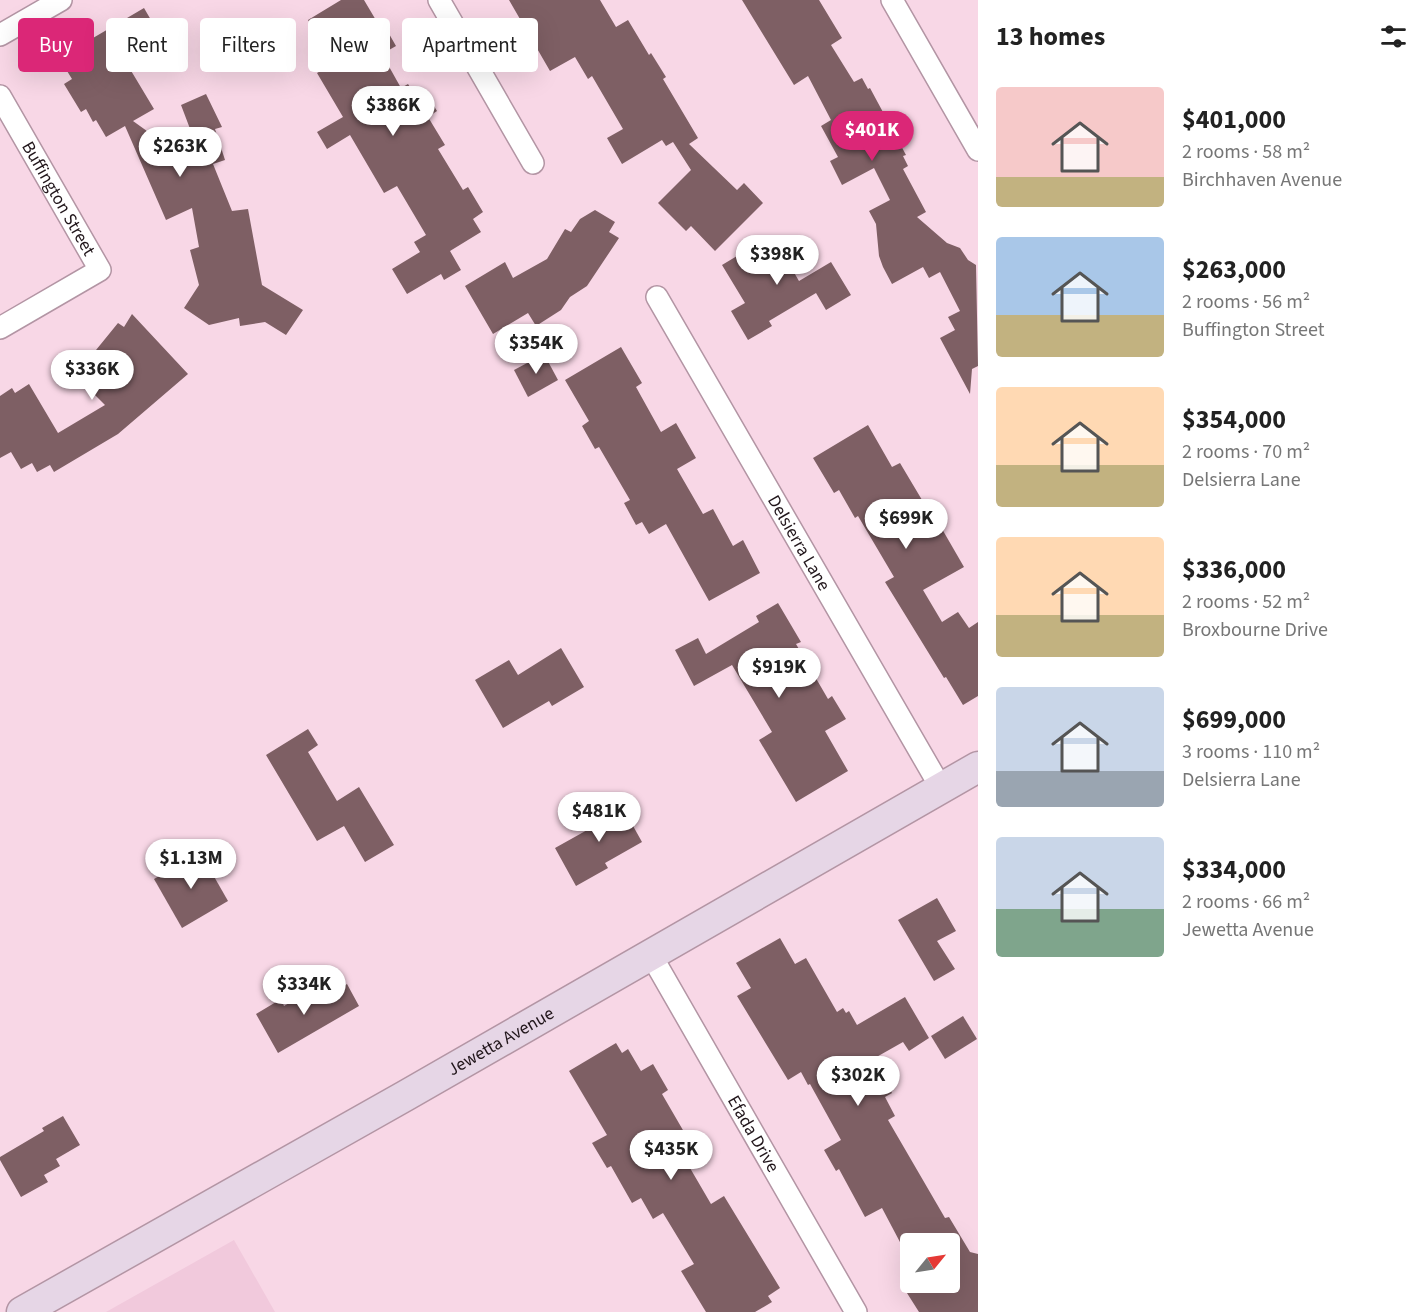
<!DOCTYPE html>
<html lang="en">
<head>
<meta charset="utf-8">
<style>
  :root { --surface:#fff; --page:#f2f2f2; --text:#222; --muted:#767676; --accent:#db2777 }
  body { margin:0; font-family:"Source Sans 3",sans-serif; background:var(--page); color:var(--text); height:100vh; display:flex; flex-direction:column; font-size:22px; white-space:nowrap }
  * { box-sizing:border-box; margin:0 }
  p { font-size:20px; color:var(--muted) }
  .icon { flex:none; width:33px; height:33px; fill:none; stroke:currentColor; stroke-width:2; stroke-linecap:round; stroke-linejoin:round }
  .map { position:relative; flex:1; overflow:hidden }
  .sheet { display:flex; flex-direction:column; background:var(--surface); width:450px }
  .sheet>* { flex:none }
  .top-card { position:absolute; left:18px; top:18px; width:570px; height:54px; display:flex; gap:12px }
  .needle { width:39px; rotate:60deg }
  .controls { position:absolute; left:900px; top:1233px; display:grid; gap:12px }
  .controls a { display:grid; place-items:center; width:60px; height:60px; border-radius:6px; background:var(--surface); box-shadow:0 6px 24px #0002; font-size:30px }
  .price { position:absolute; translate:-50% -51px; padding:0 14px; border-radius:21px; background:#fff; color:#222; font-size:20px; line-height:39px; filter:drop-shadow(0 2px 3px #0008) }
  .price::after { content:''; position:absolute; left:50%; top:36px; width:18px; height:14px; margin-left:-9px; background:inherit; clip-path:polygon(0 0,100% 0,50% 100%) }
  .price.selected { background:var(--accent); color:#fff }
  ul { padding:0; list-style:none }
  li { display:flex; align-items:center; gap:18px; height:150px; padding:0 18px }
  li span { display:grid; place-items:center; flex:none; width:168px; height:120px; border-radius:6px; color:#555 }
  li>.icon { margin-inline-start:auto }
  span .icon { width:72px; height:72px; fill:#fffc; stroke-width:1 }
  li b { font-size:26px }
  h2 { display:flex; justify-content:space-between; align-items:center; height:72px; padding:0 18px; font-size:26px }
  .tag { padding:0 21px; border-radius:6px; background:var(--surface); box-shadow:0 6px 24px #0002; font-size:21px; line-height:54px }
  .tag.selected { background:var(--accent); color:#fff }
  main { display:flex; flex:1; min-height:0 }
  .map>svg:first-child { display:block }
</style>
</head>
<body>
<main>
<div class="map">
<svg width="978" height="1312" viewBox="0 0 978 1312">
  <rect width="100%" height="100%" fill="#f8d7e6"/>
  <!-- built -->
  <polygon fill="#f1c9dc" points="234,1240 275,1312 106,1312"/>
  <!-- building -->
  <g fill="#7e5f64">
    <polygon points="341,0 364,0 380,27 384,25 396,46 382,54 401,88 408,84 415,95 424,90 437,111 428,117 445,145 438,149 463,190 468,187 483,212 473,219 481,232 450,251 461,270 444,280 441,274 407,294 392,269 420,252 414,242 426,235 397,186 384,193 350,135 327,149 317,132 343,117 317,73 324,69 316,56 326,50 308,20"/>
    <polygon points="509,0 600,0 616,27 628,20 649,55 651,53 666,77 663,79 698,138 689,144 737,190 744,183 763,203 715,251 691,226 686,231 658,203 691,170 673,142 666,146 662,140 622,164 607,138 623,129 592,76 588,79 575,57 550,71"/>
    <polygon points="742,0 819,0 842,38 831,45 854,82 862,78 868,89 870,88 906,155 903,156 908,166 903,169 926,212 917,217 947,243 960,248 968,260 976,265 978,366 972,369 970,394 940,338 955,330 948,317 960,311 940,272 929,278 923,267 892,284 883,267 879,256 876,224 869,211 890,200 874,168 842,185 830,161 838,157 821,126 831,120 808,76 794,85"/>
    <polygon points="144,8 158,32 121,54 154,109 133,121 165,144 192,134 181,105 206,94 222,127 215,129 225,160 213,164 232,211 248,209 262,285 303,310 286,335 265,322 240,326 239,318 209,325 184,308 199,285 190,250 199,247 192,208 166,220 125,126 106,137 96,120 93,122 86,109 81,112 64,84 72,79 59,58"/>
    <polygon points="595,210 615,222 609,232 619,238 587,286 570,297 561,310 536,326 528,313 493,334 465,286 505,262 513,278 547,259 565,229 571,232 580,219"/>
    <polygon points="772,235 799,281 831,262 851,295 826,310 816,293 769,321 772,326 748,340 731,311 745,303 722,265"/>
    <polygon points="132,314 188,374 118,434 54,472 50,465 37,472 32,463 21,469 11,452 0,458 0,396 12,388 15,393 29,384 58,433 105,405 83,383 90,374 83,366 118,323 124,327"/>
    <polygon points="621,347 642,383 636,387 661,432 676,423 696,458 677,469 703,514 713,509 733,546 743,540 760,573 709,601 666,524 649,534 642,522 636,525 624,503 630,500 599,447 595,449 582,426 589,421 565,380"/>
    <polygon points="544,354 558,380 528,397 514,370"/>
    <polygon points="868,425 892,467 900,463 925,505 927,503 964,567 923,590 942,622 958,612 969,628 978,622 978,696 963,705 946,677 944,678 885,582 894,577 858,516 855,518 839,490 834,493 813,458"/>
    <polygon points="778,603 801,642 796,644 828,699 832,696 846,719 825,731 848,771 796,802 759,740 772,732 732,665 694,686 675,650 698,638 706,654 759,622 756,616"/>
    <polygon points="561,648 584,687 552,706 549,701 503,728 475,680 509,660 518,675"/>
    <polygon points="308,729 318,745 308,752 337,801 359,787 394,845 365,862 344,826 317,841 266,755"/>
    <polygon points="618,799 642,842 605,863 608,868 576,886 555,848 589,829 583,819"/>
    <polygon points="200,852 228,901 182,928 154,879"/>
    <polygon points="937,898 956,931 937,941 955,969 934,981 898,920"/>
    <polygon points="780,938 795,964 806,958 837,1012 843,1008 846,1013 849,1011 857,1025 905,997 929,1038 909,1051 903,1042 873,1059 892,1093 885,1097 895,1116 888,1120 945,1218 949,1217 970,1252 978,1254 978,1312 919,1312 900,1282 950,1282 950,1244 901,1244 882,1208 865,1217 839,1169 836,1171 824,1150 841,1140 810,1084 808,1085 801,1072 788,1080 737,996 751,988 736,963"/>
    <polygon points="347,984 359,1006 278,1053 256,1014 281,999 284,1006 308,992 314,1003"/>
    <polygon points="963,1016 977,1039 945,1059 931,1036"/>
    <polygon points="616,1043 622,1053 628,1049 641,1071 653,1064 668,1090 662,1094 698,1156 689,1162 692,1167 690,1168 711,1204 724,1196 780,1288 768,1296 772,1302 755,1312 706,1312 681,1271 694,1264 663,1213 653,1219 641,1198 632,1203 611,1166 607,1168 592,1143 607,1135 569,1071"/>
    <polygon points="63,1116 80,1145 56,1159 60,1166 44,1175 48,1182 21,1197 0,1160 0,1157 44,1131 42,1128"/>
  </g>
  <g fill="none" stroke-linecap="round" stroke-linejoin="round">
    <!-- street casing -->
    <g stroke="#b395a4" stroke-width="24">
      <g id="street">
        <polyline points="439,0 533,163"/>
        <polyline points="892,0 978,150"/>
        <polyline points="0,35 61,0"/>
        <path id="s1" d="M0,96L100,270L0,328"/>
        <path id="s2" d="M657,297L941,788"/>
        <path id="s3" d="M651,955L856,1312"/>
      </g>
    </g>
    <!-- secondary casing -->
    <g stroke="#b395a4" stroke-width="33">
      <g id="secondary">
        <path id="s4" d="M22,1312L405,1096L978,767"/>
      </g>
    </g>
    <!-- street -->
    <use href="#street" stroke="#fff" stroke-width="21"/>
    <!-- secondary -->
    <use href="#secondary" stroke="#e6d6e6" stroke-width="30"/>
  </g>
  <g text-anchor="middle" stroke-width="4.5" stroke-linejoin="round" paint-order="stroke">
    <!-- street labels -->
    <g font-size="18" fill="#20151a" stroke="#fce8f2">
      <text dy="6" stroke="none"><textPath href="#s1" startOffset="118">Buffington Street</textPath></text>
      <text dy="6" stroke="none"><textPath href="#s2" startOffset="284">Delsierra Lane</textPath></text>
      <text dy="6" stroke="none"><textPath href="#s4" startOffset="550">Jewetta Avenue</textPath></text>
      <text dy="6" stroke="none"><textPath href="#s3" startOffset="206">Efada Drive</textPath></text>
    </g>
  </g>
</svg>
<div class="controls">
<a><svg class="needle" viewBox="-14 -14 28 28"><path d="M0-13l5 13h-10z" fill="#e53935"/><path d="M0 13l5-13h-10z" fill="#767676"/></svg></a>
</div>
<b class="price" style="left:393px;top:137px">$386K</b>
<b class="price selected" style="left:872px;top:162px">$401K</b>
<b class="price" style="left:180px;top:178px">$263K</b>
<b class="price" style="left:777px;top:286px">$398K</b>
<b class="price" style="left:536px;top:375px">$354K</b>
<b class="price" style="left:92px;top:401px">$336K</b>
<b class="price" style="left:906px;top:550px">$699K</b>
<b class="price" style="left:779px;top:699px">$919K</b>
<b class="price" style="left:599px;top:843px">$481K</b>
<b class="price" style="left:191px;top:890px">$1.13M</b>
<b class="price" style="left:304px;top:1016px">$334K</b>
<b class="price" style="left:858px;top:1107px">$302K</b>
<b class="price" style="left:671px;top:1181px">$435K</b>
<div class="top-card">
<a class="tag selected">Buy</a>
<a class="tag">Rent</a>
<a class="tag">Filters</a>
<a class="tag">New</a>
<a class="tag">Apartment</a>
</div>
</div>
<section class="sheet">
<h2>13 homes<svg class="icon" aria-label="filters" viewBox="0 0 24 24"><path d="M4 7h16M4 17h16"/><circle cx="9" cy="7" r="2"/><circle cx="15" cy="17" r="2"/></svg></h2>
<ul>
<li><span style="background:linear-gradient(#f6c9c9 75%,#c2b280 0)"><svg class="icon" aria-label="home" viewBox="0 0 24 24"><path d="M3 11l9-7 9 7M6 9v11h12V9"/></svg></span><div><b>$401,000</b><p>2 rooms · 58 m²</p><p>Birchhaven Avenue</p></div></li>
<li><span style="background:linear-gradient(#a9c7e8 65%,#c2b280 0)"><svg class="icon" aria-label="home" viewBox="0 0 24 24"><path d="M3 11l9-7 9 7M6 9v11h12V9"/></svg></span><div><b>$263,000</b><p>2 rooms · 56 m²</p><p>Buffington Street</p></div></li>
<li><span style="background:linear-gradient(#ffd9b3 65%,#c2b280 0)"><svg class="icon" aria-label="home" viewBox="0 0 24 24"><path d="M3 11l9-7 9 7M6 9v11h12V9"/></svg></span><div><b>$354,000</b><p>2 rooms · 70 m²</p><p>Delsierra Lane</p></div></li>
<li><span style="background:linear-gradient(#ffd9b3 65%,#c2b280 0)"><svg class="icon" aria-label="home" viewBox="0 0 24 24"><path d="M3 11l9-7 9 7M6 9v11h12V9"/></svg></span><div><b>$336,000</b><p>2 rooms · 52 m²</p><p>Broxbourne Drive</p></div></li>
<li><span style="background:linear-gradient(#c9d6e8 70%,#9aa5b1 0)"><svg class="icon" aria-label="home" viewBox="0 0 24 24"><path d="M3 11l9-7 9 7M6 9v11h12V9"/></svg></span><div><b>$699,000</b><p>3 rooms · 110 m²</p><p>Delsierra Lane</p></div></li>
<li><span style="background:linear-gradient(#c9d6e8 60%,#7fa58c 0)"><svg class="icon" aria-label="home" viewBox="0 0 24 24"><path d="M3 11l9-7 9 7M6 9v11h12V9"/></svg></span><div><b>$334,000</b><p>2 rooms · 66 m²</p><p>Jewetta Avenue</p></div></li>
</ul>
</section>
</main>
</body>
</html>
